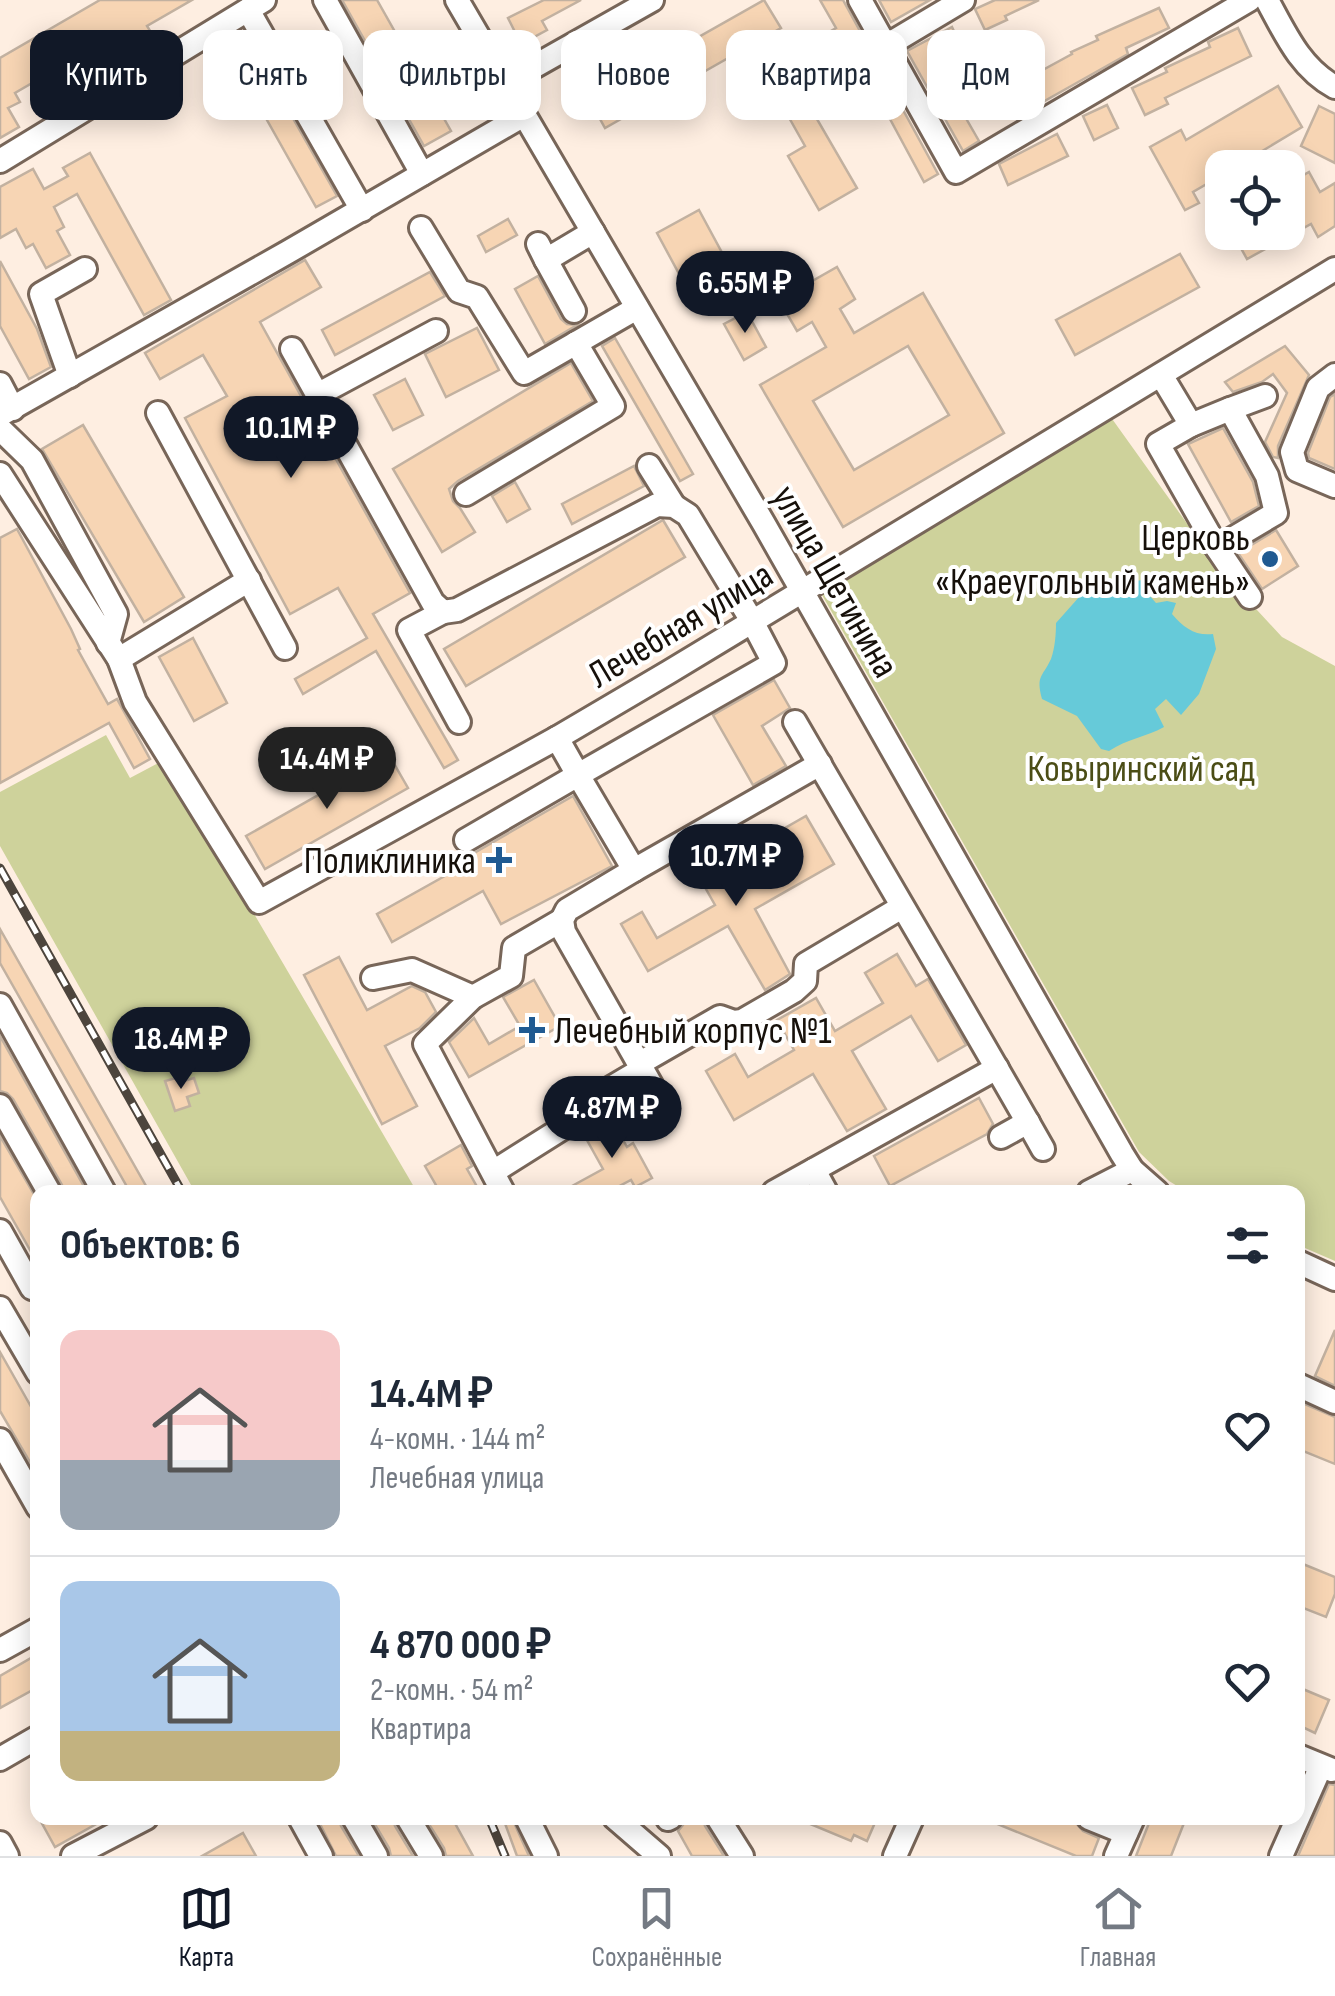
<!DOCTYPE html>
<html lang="ru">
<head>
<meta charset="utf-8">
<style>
  :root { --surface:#fff; --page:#f6f6f7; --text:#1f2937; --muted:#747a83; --line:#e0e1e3; --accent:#111827 }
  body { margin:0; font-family:"Sofia Sans Condensed",sans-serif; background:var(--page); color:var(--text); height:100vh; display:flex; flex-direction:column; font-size:38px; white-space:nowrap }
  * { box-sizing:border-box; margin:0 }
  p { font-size:32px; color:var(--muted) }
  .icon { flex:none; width:55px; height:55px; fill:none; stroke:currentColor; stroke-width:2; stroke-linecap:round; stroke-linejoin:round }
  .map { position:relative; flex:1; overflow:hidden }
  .details { position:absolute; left:30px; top:1185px; width:1275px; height:640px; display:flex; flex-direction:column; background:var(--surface); border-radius:20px; box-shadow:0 5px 25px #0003 }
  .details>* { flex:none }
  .top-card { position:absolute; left:30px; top:30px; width:1275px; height:90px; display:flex; gap:20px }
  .fabs { position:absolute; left:1205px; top:150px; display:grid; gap:20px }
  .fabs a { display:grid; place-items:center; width:100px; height:100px; border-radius:20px; background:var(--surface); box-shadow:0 5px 25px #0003; font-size:50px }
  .price { position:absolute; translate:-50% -85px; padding:0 22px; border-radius:35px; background:var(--accent); color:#fff; font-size:32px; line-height:65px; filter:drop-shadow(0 2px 5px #0008) }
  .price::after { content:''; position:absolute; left:50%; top:60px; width:30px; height:22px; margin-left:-15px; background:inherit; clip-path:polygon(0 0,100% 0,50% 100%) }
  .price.selected { background:#222; color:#fff }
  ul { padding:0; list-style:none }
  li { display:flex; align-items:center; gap:30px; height:250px; padding:0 30px }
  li+li { border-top:2px solid var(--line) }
  li span { display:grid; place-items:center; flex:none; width:280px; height:200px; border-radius:20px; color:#555 }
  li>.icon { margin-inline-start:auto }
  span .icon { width:120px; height:120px; fill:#fffc; stroke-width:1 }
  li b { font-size:42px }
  h2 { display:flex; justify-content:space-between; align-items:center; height:120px; padding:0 30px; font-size:42px }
  .chip { padding:0 35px; border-radius:20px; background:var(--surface); box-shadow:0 5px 25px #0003; font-size:35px; line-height:90px }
  .chip.selected { background:var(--accent); color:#fff }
  .dock { display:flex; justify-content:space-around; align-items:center; height:140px; border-top:2px solid var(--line); background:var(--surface); font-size:28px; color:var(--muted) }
  .dock a { display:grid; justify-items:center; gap:5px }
  .dock .selected { color:var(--accent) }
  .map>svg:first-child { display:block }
</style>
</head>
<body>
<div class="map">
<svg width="1335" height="1856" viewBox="0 0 1335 1856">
  <rect width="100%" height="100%" fill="#feeee1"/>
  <!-- green -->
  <g fill="#ced29b">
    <polygon points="1110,416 1221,571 1282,637 1335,666 1335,1261 1298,1245 1298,1192 1187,1192 1169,1181 1139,1152 818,588"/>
    <polygon points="106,735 130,778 164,760 417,1192 195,1192 0,846 0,792"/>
  </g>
  <!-- water -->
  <path fill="#66cad9" d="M1148,579L1149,595L1156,603L1167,601L1176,603L1172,614C1184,628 1195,636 1213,634L1216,649L1199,694L1181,715L1166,699L1155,709L1164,727C1146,737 1127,739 1109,751L1101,749L1077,716L1042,699C1036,675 1042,678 1051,659C1055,648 1056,634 1056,623L1080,596L1100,587Z"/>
  <!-- building -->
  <g fill="#f7d5b4" stroke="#c2b1a0" stroke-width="2.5" fill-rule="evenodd">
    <polygon points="100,0 192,0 147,26 157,42 90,81 77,57 15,93 20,102 8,108 19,127 0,138 0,58"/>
    <polygon points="342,0 377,0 451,131 424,146"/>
    <polygon points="544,0 581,0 542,21 547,30 521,44 508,18"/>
    <polygon points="764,0 781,28 605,128 589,99"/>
    <polygon points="820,0 843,0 938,174 924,182 870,82 814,114 857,188 819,210 788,156 805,146 787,114 832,88 807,45 836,28"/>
    <polygon points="879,0 930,0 891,22"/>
    <polygon points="995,0 1039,0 1005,16 1007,20 985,30 975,9"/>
    <polygon points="1159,8 1169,28 1126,48 1128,54 1032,108 1019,83 1072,54 1071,52 1098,40 1096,36"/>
    <polygon points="952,27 964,53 936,66 979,141 963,151 907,51"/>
    <polygon points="1238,28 1251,56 1165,98 1168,104 1145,115 1132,88 1167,72 1165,68 1210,47 1208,42"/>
    <polygon points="261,62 337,196 316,207 241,74"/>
    <polygon points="1278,86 1302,127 1234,168 1222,168 1222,175 1193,192 1199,203 1185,210 1150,147 1181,130 1186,140"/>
    <polygon points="1107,105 1118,128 1094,140 1083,116"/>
    <polygon points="1319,106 1335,114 1335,163 1301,146"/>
    <polygon points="1057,134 1068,156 1008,185 999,164"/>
    <polygon points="90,153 171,300 144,315 77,194 54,207 64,227 57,231 70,255 46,268 33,244 26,248 16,229 0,238 0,187 33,169 44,189 68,176 63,168"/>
    <polygon points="1309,172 1320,192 1335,183 1335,226 1318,237 1311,224 1247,259 1232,232 1288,232 1288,184"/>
    <polygon points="699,210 733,273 691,296 657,233"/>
    <polygon points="508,219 517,235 486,252 478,236"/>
    <polygon points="1180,254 1199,287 1075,355 1056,320"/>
    <polygon points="305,260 321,287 260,322 410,593 373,614 458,760 444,768 376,651 303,694 295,679 367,638 338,588 290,614 185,418 227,396 203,355 160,379 145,353"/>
    <polygon points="0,261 37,329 51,367 29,379 0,326"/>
    <path d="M837,267L855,299L840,309L854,333L923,293L1004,433L843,527L760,385L826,347L812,322L797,331L779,300ZM908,346L949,415L854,470L813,401Z"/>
    <polygon points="430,272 445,296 335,355 322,330"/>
    <polygon points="538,276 561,319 567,324 577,325 545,344 515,289"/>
    <polygon points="747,312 766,347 744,360 724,324"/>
    <polygon points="477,328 499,370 446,397 425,354"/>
    <polygon points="615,338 693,474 680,481 602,346"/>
    <polygon points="1285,346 1309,375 1278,446 1278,458 1273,457 1265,442 1287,393 1273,374 1262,382 1233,392 1225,382"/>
    <polygon points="571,363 593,401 458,481 449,489 453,501 460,508 475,532 442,552 393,469"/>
    <polygon points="405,379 423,415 393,430 374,395"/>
    <polygon points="1335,394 1335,469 1309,458 1308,453 1330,397"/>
    <polygon points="83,425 184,597 144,622 42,449"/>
    <polygon points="1223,428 1253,482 1259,506 1231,522 1188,444"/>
    <polygon points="634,466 644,486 572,524 562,504"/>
    <polygon points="515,482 530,509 507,522 492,496"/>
    <polygon points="663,520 685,557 466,686 444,649"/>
    <polygon points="17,529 71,629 80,649 78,650 108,704 117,699 150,759 134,768 109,723 0,783 0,538"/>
    <polygon points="1276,530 1298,566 1262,589 1238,553"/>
    <polygon points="193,638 227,703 194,721 159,657"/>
    <polygon points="774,680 790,708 762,726 786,766 753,785 713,715"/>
    <polygon points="389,755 408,788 265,869 246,836"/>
    <polygon points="573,796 612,866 501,924 483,891 392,942 377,914 468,863 464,855 474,853"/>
    <polygon points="806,816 834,864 755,909 790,974 765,990 728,926 648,971 621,924 642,912 657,938 715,905 694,868 721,852 742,889 800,856 785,828"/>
    <polygon points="0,929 146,1186 134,1192 130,1192 0,963"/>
    <polygon points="897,954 916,986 928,979 966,1045 938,1061 911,1016 852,1051 886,1109 847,1131 813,1074 734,1120 706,1071 735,1054 748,1077 794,1050 777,1020 816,998 835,1031 883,1003 865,973"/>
    <polygon points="339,957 367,1010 412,986 425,992 436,1012 420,1028 385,1046 417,1106 382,1124 304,975"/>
    <polygon points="534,980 560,1026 469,1077 449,1042 474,1018 489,1044 520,1026 503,997"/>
    <polygon points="0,1036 87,1192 64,1192 62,1185 13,1099 7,1093 0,1091"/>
    <polygon points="183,1076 184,1081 194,1078 199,1093 187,1097 190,1106 175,1111 165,1081"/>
    <polygon points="979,1098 993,1124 987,1134 890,1186 874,1156"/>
    <polygon points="610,1117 627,1147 633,1143 652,1178 635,1187 631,1180 608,1192 561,1192 603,1169 583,1133"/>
    <polygon points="0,1136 38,1201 38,1264 0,1197"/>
    <polygon points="461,1145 472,1166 467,1169 480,1192 440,1192 425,1166"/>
    <polygon points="1335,1330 1335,1386 1315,1376"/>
    <polygon points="0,1352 38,1419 38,1476 0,1411"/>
    <polygon points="1298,1401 1335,1417 1335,1464 1298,1449"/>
    <polygon points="1298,1562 1335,1577 1335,1594 1326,1617 1298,1606"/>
    <polygon points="38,1654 38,1687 0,1708 0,1676"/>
    <polygon points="1298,1687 1329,1700 1315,1733 1298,1725"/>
    <polygon points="1329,1784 1335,1785 1335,1856 1298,1856"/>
    <polygon points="39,1818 107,1818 55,1847"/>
    <polygon points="317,1818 339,1818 341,1826 359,1856 336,1856"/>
    <polygon points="371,1818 393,1818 395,1826 413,1856 391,1856 389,1848"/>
    <polygon points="425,1818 452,1818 473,1856 446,1856 444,1848"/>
    <polygon points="503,1818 512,1818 529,1856 517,1856"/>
    <polygon points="685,1818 703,1818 705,1826 724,1856 692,1856 678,1831 683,1825"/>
    <polygon points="796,1818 877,1818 867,1841 854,1835 851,1841"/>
    <polygon points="983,1818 1065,1818 1075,1822 1083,1831 1099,1838 1092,1856 1076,1856"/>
    <polygon points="1151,1818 1186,1818 1171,1856 1136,1856"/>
    <polygon points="243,1833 256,1856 202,1856"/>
  </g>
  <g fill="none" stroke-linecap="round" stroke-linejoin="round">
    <!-- minor casing -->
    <g stroke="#786659" stroke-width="28">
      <g id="minor">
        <polyline points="325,0 422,174"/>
        <polyline points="457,0 764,524 1122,1154 1132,1170 1157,1192"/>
        <polyline points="860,0 956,172 1249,0"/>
        <path d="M1267,0C1285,33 1300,68 1335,87"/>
        <polyline points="248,10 362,210"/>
        <polyline points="886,46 963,0"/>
        <polyline points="505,83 652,0"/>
        <polyline points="0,161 264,0"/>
        <polyline points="421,228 459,291 477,297 524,373 637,308"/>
        <polyline points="538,244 546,260 593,232"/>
        <polyline points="546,260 574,311"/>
        <polyline points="292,349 433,603 443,612 457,610 657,505 674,506 688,515 752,621 774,663 578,775 634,870 567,910 562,920 564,932 662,1104"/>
        <polyline points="1161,375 1191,425 1158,444 1217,548 1250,597"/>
        <polyline points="1335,375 1318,388 1292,452 1297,470 1335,486"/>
        <polyline points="70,376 41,294 85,269"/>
        <polyline points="0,384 13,409"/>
        <polyline points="317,395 436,331"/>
        <polyline points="1230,409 1265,396"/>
        <polyline points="158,413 285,648"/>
        <polyline points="0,415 288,252 524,115"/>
        <polyline points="1191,425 1230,409 1267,476 1276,513 1217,548"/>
        <polyline points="0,429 32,460 116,614 108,643"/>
        <polyline points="649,466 674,506"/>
        <polyline points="0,474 119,659 135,702 259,902 557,738 669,672 1335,269"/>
        <polyline points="466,494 613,406 576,343"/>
        <polyline points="443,612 409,630 459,722"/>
        <polyline points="119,659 249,580"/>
        <path d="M795,722C878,865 962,1006 1043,1149"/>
        <polyline points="466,840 578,775 557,738"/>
        <polyline points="634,870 820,764"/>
        <polyline points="373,978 412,970 473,997"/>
        <polyline points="0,1005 104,1192"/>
        <polyline points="640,1063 720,1017 734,1022 742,1021 794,991 805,981 806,964 902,907"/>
        <polyline points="0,1106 49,1192"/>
        <polyline points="1001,1137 1028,1122"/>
        <polyline points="814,1170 826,1192"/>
        <polyline points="493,1172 593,1109 604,1092 643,1069"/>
        <polyline points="503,1192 425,1044 473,997 511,976 514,948 562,920"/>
        <polyline points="774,1192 997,1068"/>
        <polyline points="1089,1192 1132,1170"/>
        <polyline points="0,1231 32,1288 38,1285"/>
        <polyline points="1298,1262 1335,1279"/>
        <polyline points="0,1308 38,1373"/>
        <polyline points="1298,1385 1335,1402"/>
        <polyline points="0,1440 38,1507"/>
        <polyline points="0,1650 38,1629"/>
        <polyline points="1298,1756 1332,1770"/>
        <polyline points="0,1759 38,1737"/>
        <polyline points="300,1818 321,1856"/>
        <polyline points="354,1818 376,1856"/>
        <polyline points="408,1818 431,1856"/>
        <polyline points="527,1818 546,1856"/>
        <polyline points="615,1818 659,1856"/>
        <polyline points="718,1818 742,1856"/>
        <polyline points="1089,1818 1126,1833"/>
        <polyline points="668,1819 670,1818"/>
        <polyline points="0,1843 7,1856"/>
        <polyline points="73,1856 146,1818"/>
        <polyline points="895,1856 912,1818"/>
        <polyline points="1116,1856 1133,1818"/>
        <polyline points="1281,1856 1321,1766"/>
      </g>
    </g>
    <!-- minor -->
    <use href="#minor" stroke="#fff" stroke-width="22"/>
    <!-- rail casing -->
    <g stroke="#4d453d" stroke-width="9">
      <g id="rail">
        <polyline points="0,868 182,1192"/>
        <polyline points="489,1818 505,1856"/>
      </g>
    </g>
    <!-- rail -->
    <use href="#rail" stroke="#fff" stroke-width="5" stroke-dasharray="15" stroke-linecap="butt"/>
  </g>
  <!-- markers -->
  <g fill="#205a91" stroke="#fff" stroke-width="4">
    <circle cx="1270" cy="559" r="10"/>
    <path d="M494 845h10v10h10v10h-10v10h-10v-10h-10v-10h10z"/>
    <path d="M527 1015h10v10h10v10h-10v10h-10v-10h-10v-10h10z"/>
  </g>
  <g text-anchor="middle" stroke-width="8" stroke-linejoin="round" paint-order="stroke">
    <!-- poi labels -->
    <g font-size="38" fill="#16100a" stroke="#fff" text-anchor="end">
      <text x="1250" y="550">Церковь<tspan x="1250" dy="44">«Краеугольный камень»</tspan></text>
      <text x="476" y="873">Поликлиника</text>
      <text x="554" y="1043" text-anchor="start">Лечебный корпус №1</text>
    </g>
    <!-- street labels -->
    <g font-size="38" fill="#16100a" stroke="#fff">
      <text transform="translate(836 581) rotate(60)" y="13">улица Щетинина</text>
      <text transform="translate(680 624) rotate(-31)" y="13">Лечебная улица</text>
    </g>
    <!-- park labels -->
    <g font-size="38" fill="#4b4d16" stroke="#fff">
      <text x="1141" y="781">Ковыринский сад</text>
    </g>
  </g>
</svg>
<div class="fabs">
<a><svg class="icon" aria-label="locate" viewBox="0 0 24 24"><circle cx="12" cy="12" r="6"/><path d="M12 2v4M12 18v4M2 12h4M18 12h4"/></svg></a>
</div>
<b class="price" style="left:745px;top:336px">6.55M ₽</b>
<b class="price" style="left:291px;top:481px">10.1M ₽</b>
<b class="price selected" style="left:327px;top:812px">14.4M ₽</b>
<b class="price" style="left:736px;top:909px">10.7M ₽</b>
<b class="price" style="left:181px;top:1092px">18.4M ₽</b>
<b class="price" style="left:612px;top:1161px">4.87M ₽</b>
<div class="top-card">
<a class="chip selected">Купить</a>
<a class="chip">Снять</a>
<a class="chip">Фильтры</a>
<a class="chip">Новое</a>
<a class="chip">Квартира</a>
<a class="chip">Дом</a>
</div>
<section class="details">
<h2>Объектов: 6<svg class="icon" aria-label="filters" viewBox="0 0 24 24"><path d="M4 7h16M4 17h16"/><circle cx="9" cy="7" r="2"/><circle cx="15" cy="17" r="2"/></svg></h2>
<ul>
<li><span style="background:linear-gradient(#f6c9c9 65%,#9aa5b1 0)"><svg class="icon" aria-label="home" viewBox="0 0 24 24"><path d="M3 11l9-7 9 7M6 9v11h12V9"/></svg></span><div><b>14.4M ₽</b><p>4-комн. · 144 m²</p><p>Лечебная улица</p></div><svg class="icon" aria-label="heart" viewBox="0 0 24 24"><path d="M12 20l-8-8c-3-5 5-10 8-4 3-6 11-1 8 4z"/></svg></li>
<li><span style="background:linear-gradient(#a9c7e8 75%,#c2b280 0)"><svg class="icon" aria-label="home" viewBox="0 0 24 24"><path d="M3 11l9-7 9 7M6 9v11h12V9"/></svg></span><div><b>4 870 000 ₽</b><p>2-комн. · 54 m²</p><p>Квартира</p></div><svg class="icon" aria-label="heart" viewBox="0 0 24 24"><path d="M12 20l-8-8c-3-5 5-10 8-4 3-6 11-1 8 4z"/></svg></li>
</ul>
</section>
</div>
<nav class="dock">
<a class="selected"><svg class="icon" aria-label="map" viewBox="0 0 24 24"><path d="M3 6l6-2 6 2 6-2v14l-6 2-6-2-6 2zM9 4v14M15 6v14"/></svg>Карта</a>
<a><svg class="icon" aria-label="saved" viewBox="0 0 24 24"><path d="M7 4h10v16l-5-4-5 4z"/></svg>Сохранённые</a>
<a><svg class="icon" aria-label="home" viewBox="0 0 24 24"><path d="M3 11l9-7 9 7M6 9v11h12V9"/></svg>Главная</a>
</nav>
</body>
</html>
